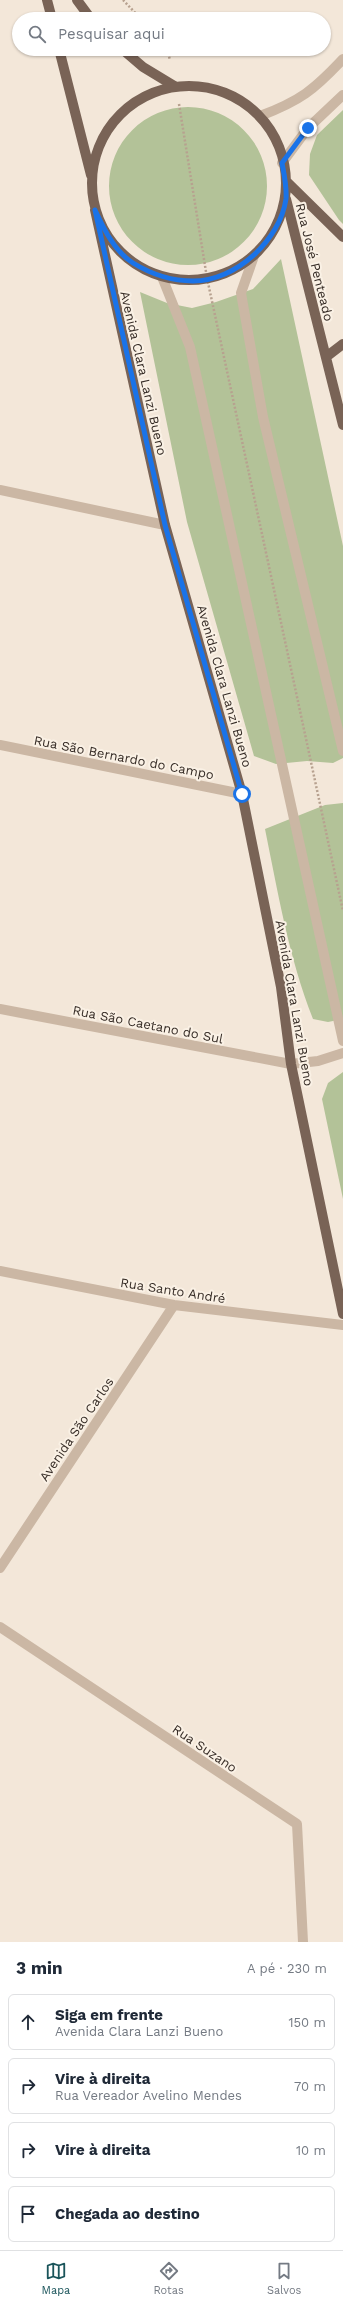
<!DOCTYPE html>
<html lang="pt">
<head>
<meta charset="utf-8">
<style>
	:root { --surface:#fff; --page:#f6f6f7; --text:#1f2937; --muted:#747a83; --line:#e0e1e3; --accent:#1a545a }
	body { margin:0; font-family:"Work Sans",sans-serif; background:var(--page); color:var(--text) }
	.stop { position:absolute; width:12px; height:12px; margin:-9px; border:3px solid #1a73e8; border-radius:50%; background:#fff }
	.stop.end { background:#1a73e8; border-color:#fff; box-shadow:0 1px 4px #0008 }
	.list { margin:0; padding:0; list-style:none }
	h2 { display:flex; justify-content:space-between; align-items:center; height:52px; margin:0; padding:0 16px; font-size:17px }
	h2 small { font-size:13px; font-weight:400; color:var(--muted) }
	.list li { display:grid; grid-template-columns:26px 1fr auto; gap:12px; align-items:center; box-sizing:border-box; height:56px; margin:0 8px 8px; padding:0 8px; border:1px solid var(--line); border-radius:6px }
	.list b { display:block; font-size:15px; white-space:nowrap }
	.list p { margin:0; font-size:13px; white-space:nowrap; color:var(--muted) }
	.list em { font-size:13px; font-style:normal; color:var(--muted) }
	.icon { flex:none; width:22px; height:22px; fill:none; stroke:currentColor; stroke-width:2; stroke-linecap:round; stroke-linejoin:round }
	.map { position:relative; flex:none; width:343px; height:1942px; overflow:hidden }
	.search { position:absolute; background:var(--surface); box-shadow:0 1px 3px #0004; left:12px; right:12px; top:12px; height:44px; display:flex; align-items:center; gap:10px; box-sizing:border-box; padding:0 14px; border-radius:22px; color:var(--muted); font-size:15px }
	.sheet { height:308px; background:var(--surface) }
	nav { display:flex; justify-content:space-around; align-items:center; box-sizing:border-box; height:56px; border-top:1px solid var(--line); background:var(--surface); font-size:11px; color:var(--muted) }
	nav a { display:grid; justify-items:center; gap:2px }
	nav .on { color:var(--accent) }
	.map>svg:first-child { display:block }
	.green { fill:#b3c298 }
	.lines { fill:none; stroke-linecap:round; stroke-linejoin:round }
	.path { stroke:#b7a18f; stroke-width:2.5; stroke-dasharray:2 2; stroke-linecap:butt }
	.minor { stroke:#cbb7a4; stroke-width:10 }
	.major { stroke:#796356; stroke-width:10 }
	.route { stroke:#1a73e8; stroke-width:5 }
	.labels { text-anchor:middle; stroke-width:4; stroke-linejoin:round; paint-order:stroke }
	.street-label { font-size:13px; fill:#362c26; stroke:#faf1e5 }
</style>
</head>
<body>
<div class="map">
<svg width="343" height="1942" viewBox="0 0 343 1942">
	<rect width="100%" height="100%" fill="#f3e7d9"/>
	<path class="green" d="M109 186a79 79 0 1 1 158 0a79 79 0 1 1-158 0Z
		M343 110V224L339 220 309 175 310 154 317 135Z
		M281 259 343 546V758L333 763 307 761 276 764 254 756 187 522 140 292 167 303 192 308 216 302 253 289Z
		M343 803V1019L328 1022 313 1019C289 958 278 893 265 829L325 805Z
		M343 1072V1199L322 1099 328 1083Z"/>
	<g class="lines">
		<path class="path" d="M123 0 141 19
			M167 49 170 60
			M179 104 207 278 343 911"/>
		<path class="minor" d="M260 116C300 101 314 90 343 59
			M282 163 308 128 343 95
			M254 256 241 293 263 417 343 751
			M162 277 190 347 343 1041
			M0 490 165 525
			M0 745 242 794
			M0 1009 291 1064 318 1061 343 1053
			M0 1271 174 1305 343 1325
			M0 1568 174 1305
			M0 1627 297 1824 303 1942"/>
		<path class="major" d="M47 0 52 19
			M77 0 91 19
			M59 49 91 175
			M122 49 143 67 176 87
			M92 183a97 97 0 1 1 194 0a97 97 0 1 1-194 0Z
			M286 181 343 237
			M286 199 343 425
			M95 210 165 525 242 794 281 987 291 1064 343 1314
			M326 357 343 344"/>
	</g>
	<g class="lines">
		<path class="route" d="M242 794 165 525 95 210C104 229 114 251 133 263 151 274 173 281 193 281 236 281 280 240 286 199 287 186 284 174 282 163L308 128"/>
	</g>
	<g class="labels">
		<g class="street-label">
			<text transform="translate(315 262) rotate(76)" y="5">Rua José Penteado</text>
			<text transform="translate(144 373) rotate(77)" y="5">Avenida Clara Lanzi Bueno</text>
			<text transform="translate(225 686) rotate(74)" y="5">Avenida Clara Lanzi Bueno</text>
			<text transform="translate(124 757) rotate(11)" y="5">Rua São Bernardo do Campo</text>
			<text transform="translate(295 1003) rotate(80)" y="5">Avenida Clara Lanzi Bueno</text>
			<text transform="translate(148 1024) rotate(11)" y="5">Rua São Caetano do Sul</text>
			<text transform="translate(173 1290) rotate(9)" y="5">Rua Santo André</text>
			<text transform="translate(76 1429) rotate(-56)" y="5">Avenida São Carlos</text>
			<text transform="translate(205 1748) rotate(34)" y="5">Rua Suzano</text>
		</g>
	</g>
</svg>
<div class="stop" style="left:242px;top:794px"></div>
<div class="stop end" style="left:308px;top:128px"></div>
<div class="search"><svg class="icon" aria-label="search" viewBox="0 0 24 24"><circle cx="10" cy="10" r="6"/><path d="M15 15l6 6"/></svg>Pesquisar aqui</div>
</div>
<section class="sheet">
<h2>3 min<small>A pé · 230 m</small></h2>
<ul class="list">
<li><svg class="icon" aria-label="ahead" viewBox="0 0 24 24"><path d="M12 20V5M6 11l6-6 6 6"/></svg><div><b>Siga em frente</b><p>Avenida Clara Lanzi Bueno</p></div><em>150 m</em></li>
<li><svg class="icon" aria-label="right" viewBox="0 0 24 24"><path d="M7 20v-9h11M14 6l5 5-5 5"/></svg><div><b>Vire à direita</b><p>Rua Vereador Avelino Mendes</p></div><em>70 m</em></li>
<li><svg class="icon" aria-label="right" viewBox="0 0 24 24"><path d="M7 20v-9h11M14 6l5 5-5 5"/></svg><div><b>Vire à direita</b></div><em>10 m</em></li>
<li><svg class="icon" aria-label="arrive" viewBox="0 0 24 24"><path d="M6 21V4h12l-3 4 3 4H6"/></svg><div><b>Chegada ao destino</b></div></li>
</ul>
</section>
<nav>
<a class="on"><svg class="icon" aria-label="map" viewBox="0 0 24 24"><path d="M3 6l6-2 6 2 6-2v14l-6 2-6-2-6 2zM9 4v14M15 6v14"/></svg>Mapa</a>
<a><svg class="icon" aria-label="directions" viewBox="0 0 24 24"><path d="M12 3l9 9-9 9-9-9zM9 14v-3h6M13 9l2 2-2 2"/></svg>Rotas</a>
<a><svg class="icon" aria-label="saved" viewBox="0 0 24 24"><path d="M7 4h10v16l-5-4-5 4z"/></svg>Salvos</a>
</nav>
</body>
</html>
